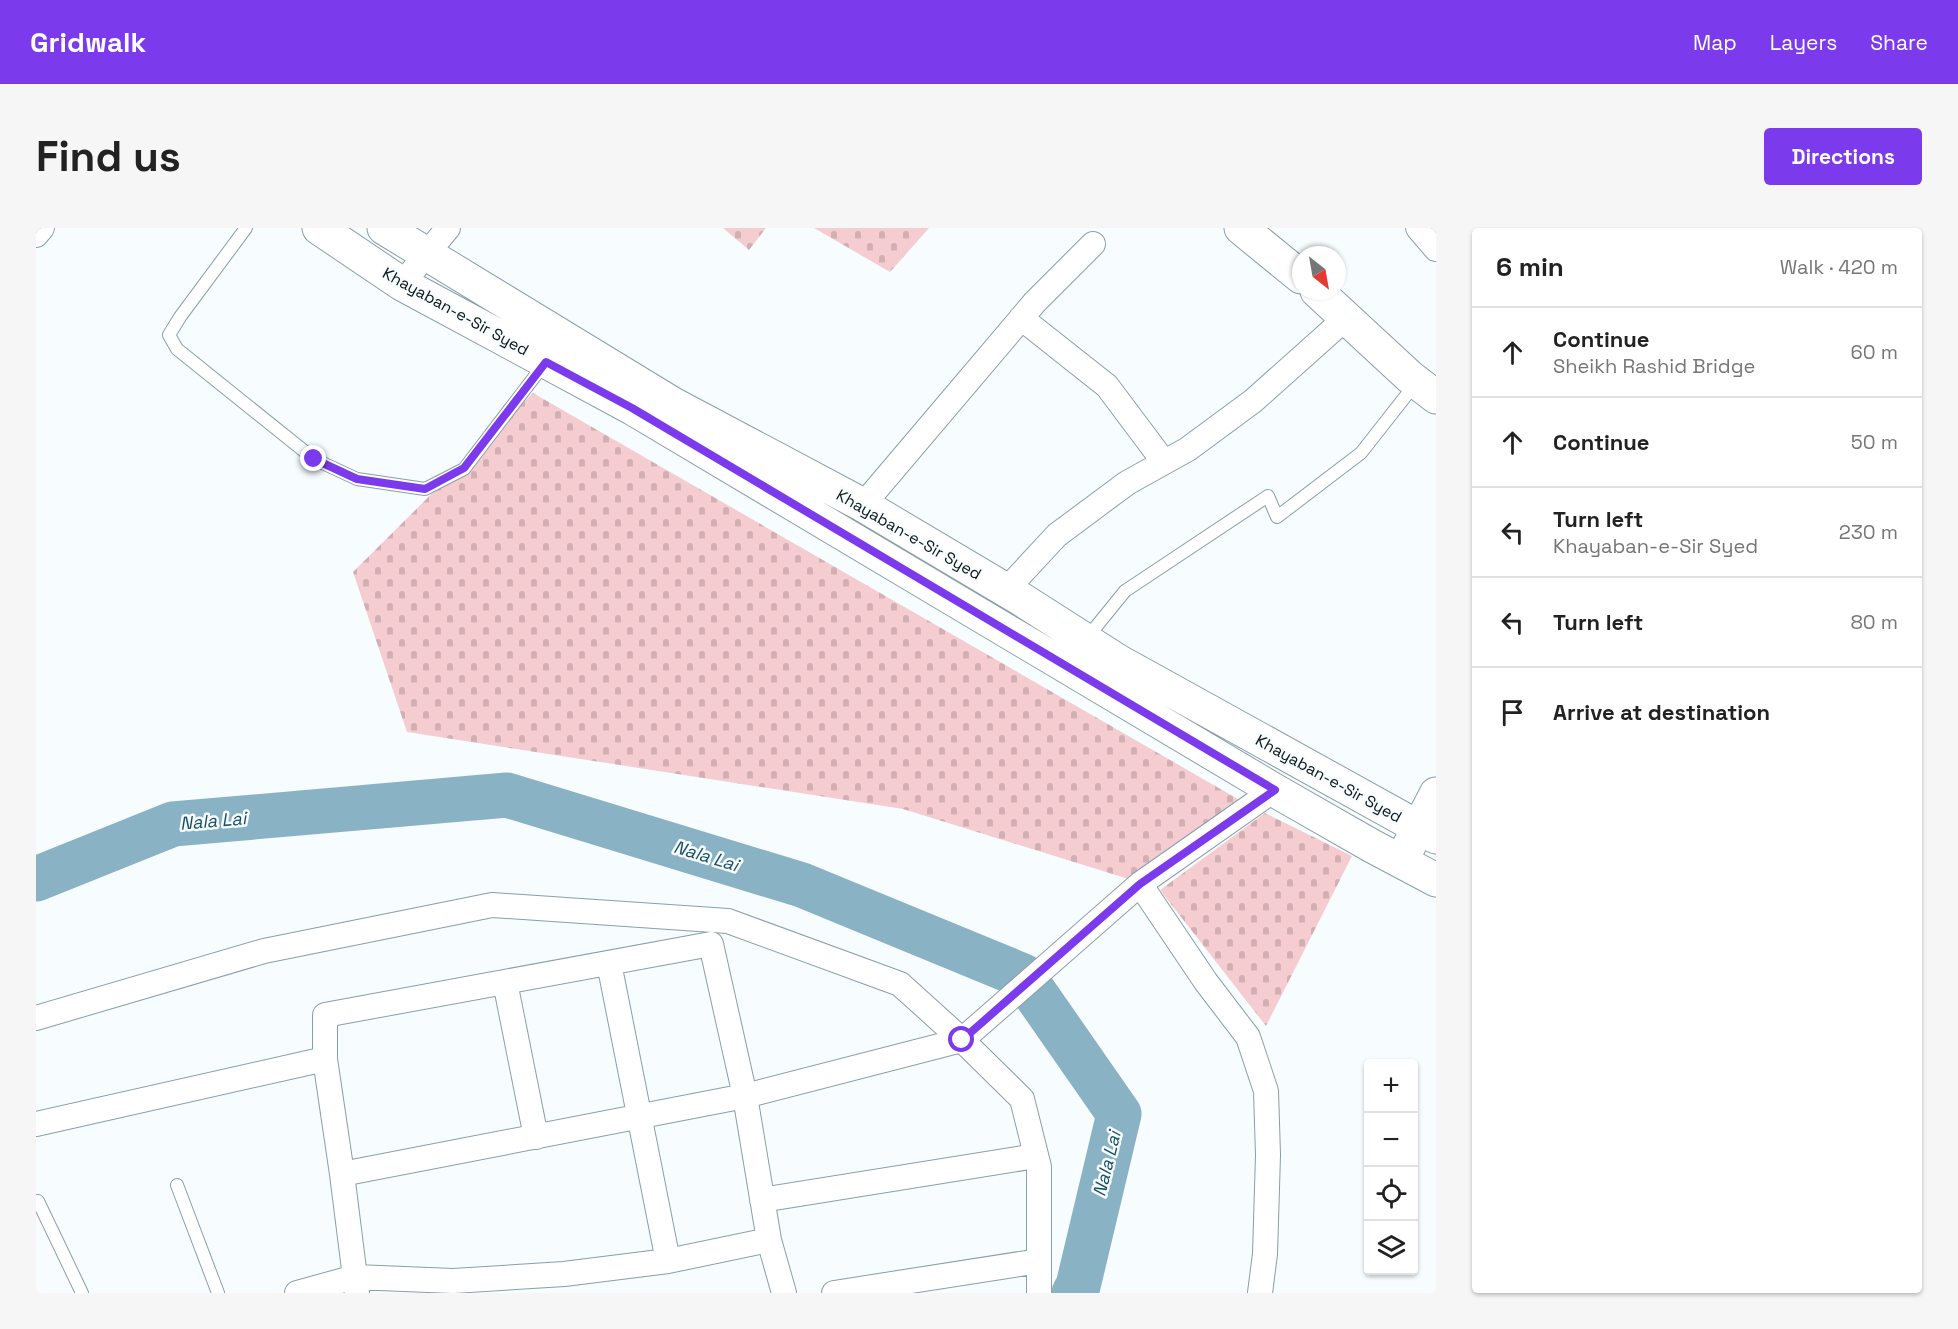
<!DOCTYPE html>
<html lang="en">
<head>
<meta charset="utf-8">
<style>
	:root { --surface:#fff; --page:#f6f6f6; --text:#222; --muted:#767676; --line:#e0e0e0; --accent:#7c3aed }
	body { margin:0; font-family:"Space Grotesk",sans-serif; background:var(--page); color:var(--text) }
	.controls { position:absolute; right:18px; bottom:18px; display:grid; overflow:hidden; border-radius:6px; box-shadow:0 2px 4px #0004 }
	.controls button { width:54px; height:54px; display:grid; place-items:center; padding:0; border:0; border-bottom:2px solid var(--line); background:var(--surface); color:var(--text); font:30px sans-serif }
	.compass { position:absolute; left:1256px; top:18px; width:54px; height:54px; border-radius:50%; background:var(--surface); box-shadow:0 2px 4px #0004; rotate:149deg }
	.stop { position:absolute; width:18px; height:18px; margin:-14px; border:4px solid #7c3aed; border-radius:50%; background:#fff }
	.stop.end { background:#7c3aed; border-color:#fff; box-shadow:0 2px 6px #0008 }
	.list { margin:0; padding:0; list-style:none }
	h2 { display:flex; justify-content:space-between; align-items:center; height:78px; margin:0; padding:0 24px; font-size:26px }
	h2 small { font-size:20px; font-weight:400; color:var(--muted) }
	.list li { display:grid; grid-template-columns:39px 1fr auto; gap:18px; align-items:center; box-sizing:border-box; height:90px; padding:0 24px; border-top:2px solid var(--line) }
	.list b { display:block; font-size:22px; white-space:nowrap }
	.list p { margin:0; font-size:20px; white-space:nowrap; color:var(--muted) }
	.list em { font-size:20px; font-style:normal; color:var(--muted) }
	.icon { flex:none; width:33px; height:33px; fill:none; stroke:currentColor; stroke-width:2; stroke-linecap:round; stroke-linejoin:round }
	.map { position:relative; flex:none; width:1400px; height:1065px; overflow:hidden; border-radius:6px }
	header { display:flex; align-items:center; gap:36px; box-sizing:border-box; height:84px; padding:0 30px; background:var(--accent); color:#fff }
	header strong { font-size:28px }
	nav { display:flex; gap:33px; margin-inline-start:auto; font-size:21px }
	.intro { display:flex; align-items:center; justify-content:space-between; box-sizing:border-box; height:144px; padding:0 36px }
	h1 { margin:0; font-size:42px }
	.button { padding:15px 27px; border-radius:6px; background:var(--accent); color:#fff; font-size:21px; font-weight:700 }
	main { display:flex; gap:36px; padding:0 36px }
	aside { flex:1; background:var(--surface); border-radius:6px; box-shadow:0 2px 4px #0004 }
	.map>svg:first-child { display:block }
	.cemetery { fill:url(#cemetery-stones) }
	.lines { fill:none; stroke-linecap:round; stroke-linejoin:round }
	.river { stroke:#89b2c4; stroke-width:45 }
	.lane-casing { stroke:#899faa; stroke-width:14 }
	.street-casing { stroke:#899faa; stroke-width:26 }
	.secondary-casing { stroke:#899faa; stroke-width:35 }
	.lane { stroke:#fff; stroke-width:12 }
	.street { stroke:#fff; stroke-width:24 }
	.secondary { stroke:#fff; stroke-width:33 }
	.route { stroke:#7c3aed; stroke-width:8 }
	.labels { text-anchor:middle; stroke-width:5; stroke-linejoin:round; paint-order:stroke }
	.street-label { font-size:16px; fill:#0b1417; stroke:#f7fcfe }
	.water-label { font-size:18px; font-style:italic; fill:#184e62; stroke:#f7fcfe }
</style>
</head>
<body>
<header>
<strong>Gridwalk</strong>
<nav><a>Map</a><a>Layers</a><a>Share</a></nav>
</header>
<div class="intro"><h1>Find us</h1><a class="button">Directions</a></div>
<main>
<div class="map">
<svg width="1400" height="1065" viewBox="0 0 1400 1065">
	<defs>
		<pattern id="cemetery-stones" width="16" height="16" patternUnits="userSpaceOnUse" patternTransform="scale(1.5)"><rect width="16" height="16" fill="#f5cdd1"/><path d="M2 7V4a2 2 0 0 1 4 0v3zM10 15v-3a2 2 0 0 1 4 0v3z" fill="#d1afb3"/></pattern>
	</defs>
	<rect width="100%" height="100%" fill="#f7fcfe"/>
	<path class="cemetery" d="M687 0H730L713 22Z
		M778 0H893L854 44Z
		M497 165 1214 578 1099 653 867 581 371 504 317 344Z
		M1229 585 1316 628 1230 798 1124 662Z"/>
	<g class="lines">
		<path class="river" d="M0 651 137 596 471 567 766 657 987 748 1083 886 1042 1058 1038 1065"/>
		<defs>
			<path id="lane" d="M210 0 144 89 133 107 141 121 278 231 321 251 389 261 428 241 509 135
				M1050 411 1089 363 1232 268 1241 289 1325 225 1380 155
				M141 957 182 1065
				M2 973 46 1065"/>
			<path id="street" d="M1382 0 1400 21
				M0 7 6 0
				M366 56 412 0
				M985 90 1071 158 1128 234
				M827 277 999 74 1057 16
				M970 362 1021 307 1091 255 1152 221 1217 173 1310 90
				M1104 656 1170 754 1212 809 1230 863 1232 927 1229 1026 1224 1065
				M573 735 632 1033
				M469 754 500 909
				M0 790 228 723 456 677 692 693 864 756 926 812 986 871 1003 939V1065
				M0 896 289 831
				M306 946 709 868 926 812 1104 656 1238 562
				M726 972 1000 928
				M261 1065 319 1049 417 1053 528 1046 632 1033 733 1012
				M321 1065 306 946 289 831V787L675 716 709 868 733 1012 748 1065
				M798 1065 1003 1033"/>
			<path id="secondary" d="M283 0 366 56 596 180 1238 562 1336 618 1400 652
				M348 0 637 176 827 277 985 371 1082 433 1400 609
				M1205 0 1265 49
				M1281 63 1374 149 1400 169
				M1373 618 1400 566"/>
		</defs>
		<use href="#lane" class="lane-casing"/>
		<use href="#street" class="street-casing"/>
		<use href="#secondary" class="secondary-casing"/>
		<use href="#lane" class="lane"/>
		<use href="#street" class="street"/>
		<use href="#secondary" class="secondary"/>
	</g>
	<g class="lines">
		<path class="route" d="M278 231 321 251 389 261 428 240 510 134 596 180 1239 562 1104 656 926 812"/>
	</g>
	<g class="labels">
		<g class="street-label">
			<text transform="translate(420 83) rotate(29)" y="6">Khayaban-e-Sir Syed</text>
			<text transform="translate(873 306) rotate(30)" y="6">Khayaban-e-Sir Syed</text>
			<text transform="translate(1293 550) rotate(29)" y="6">Khayaban-e-Sir Syed</text>
		</g>
		<g class="water-label">
			<text transform="translate(177 593) rotate(-5)" y="6">Nala Lai</text>
			<text transform="translate(670 628) rotate(17)" y="6">Nala Lai</text>
			<text transform="translate(1071 936) rotate(-76)" y="6">Nala Lai</text>
		</g>
	</g>
</svg>
<div class="controls">
<button>+</button>
<button>−</button>
<button><svg class="icon" aria-label="locate" viewBox="0 0 24 24"><circle cx="12" cy="12" r="6"/><path d="M12 2v4M12 18v4M2 12h4M18 12h4"/></svg></button>
<button><svg class="icon" aria-label="layers" viewBox="0 0 24 24"><path d="M12 4l9 5-9 5-9-5zM3 14l9 5 9-5"/></svg></button>
</div>
<svg class="compass" viewBox="-18 -18 36 36"><path d="M0-13l5 13h-10z" fill="#e53935"/><path d="M0 13l5-13h-10z" fill="#767676"/></svg>
<div class="stop" style="left:926px;top:812px"></div>
<div class="stop end" style="left:278px;top:231px"></div>
</div>
<aside>
<h2>6 min<small>Walk · 420 m</small></h2>
<ul class="list">
<li><svg class="icon" aria-label="ahead" viewBox="0 0 24 24"><path d="M12 20V5M6 11l6-6 6 6"/></svg><div><b>Continue</b><p>Sheikh Rashid Bridge</p></div><em>60 m</em></li>
<li><svg class="icon" aria-label="ahead" viewBox="0 0 24 24"><path d="M12 20V5M6 11l6-6 6 6"/></svg><div><b>Continue</b></div><em>50 m</em></li>
<li><svg class="icon" aria-label="left" viewBox="0 0 24 24"><path d="M17 20v-9H6M10 6l-5 5 5 5"/></svg><div><b>Turn left</b><p>Khayaban-e-Sir Syed</p></div><em>230 m</em></li>
<li><svg class="icon" aria-label="left" viewBox="0 0 24 24"><path d="M17 20v-9H6M10 6l-5 5 5 5"/></svg><div><b>Turn left</b></div><em>80 m</em></li>
<li><svg class="icon" aria-label="arrive" viewBox="0 0 24 24"><path d="M6 21V4h12l-3 4 3 4H6"/></svg><div><b>Arrive at destination</b></div></li>
</ul>
</aside>
</main>
</body>
</html>
